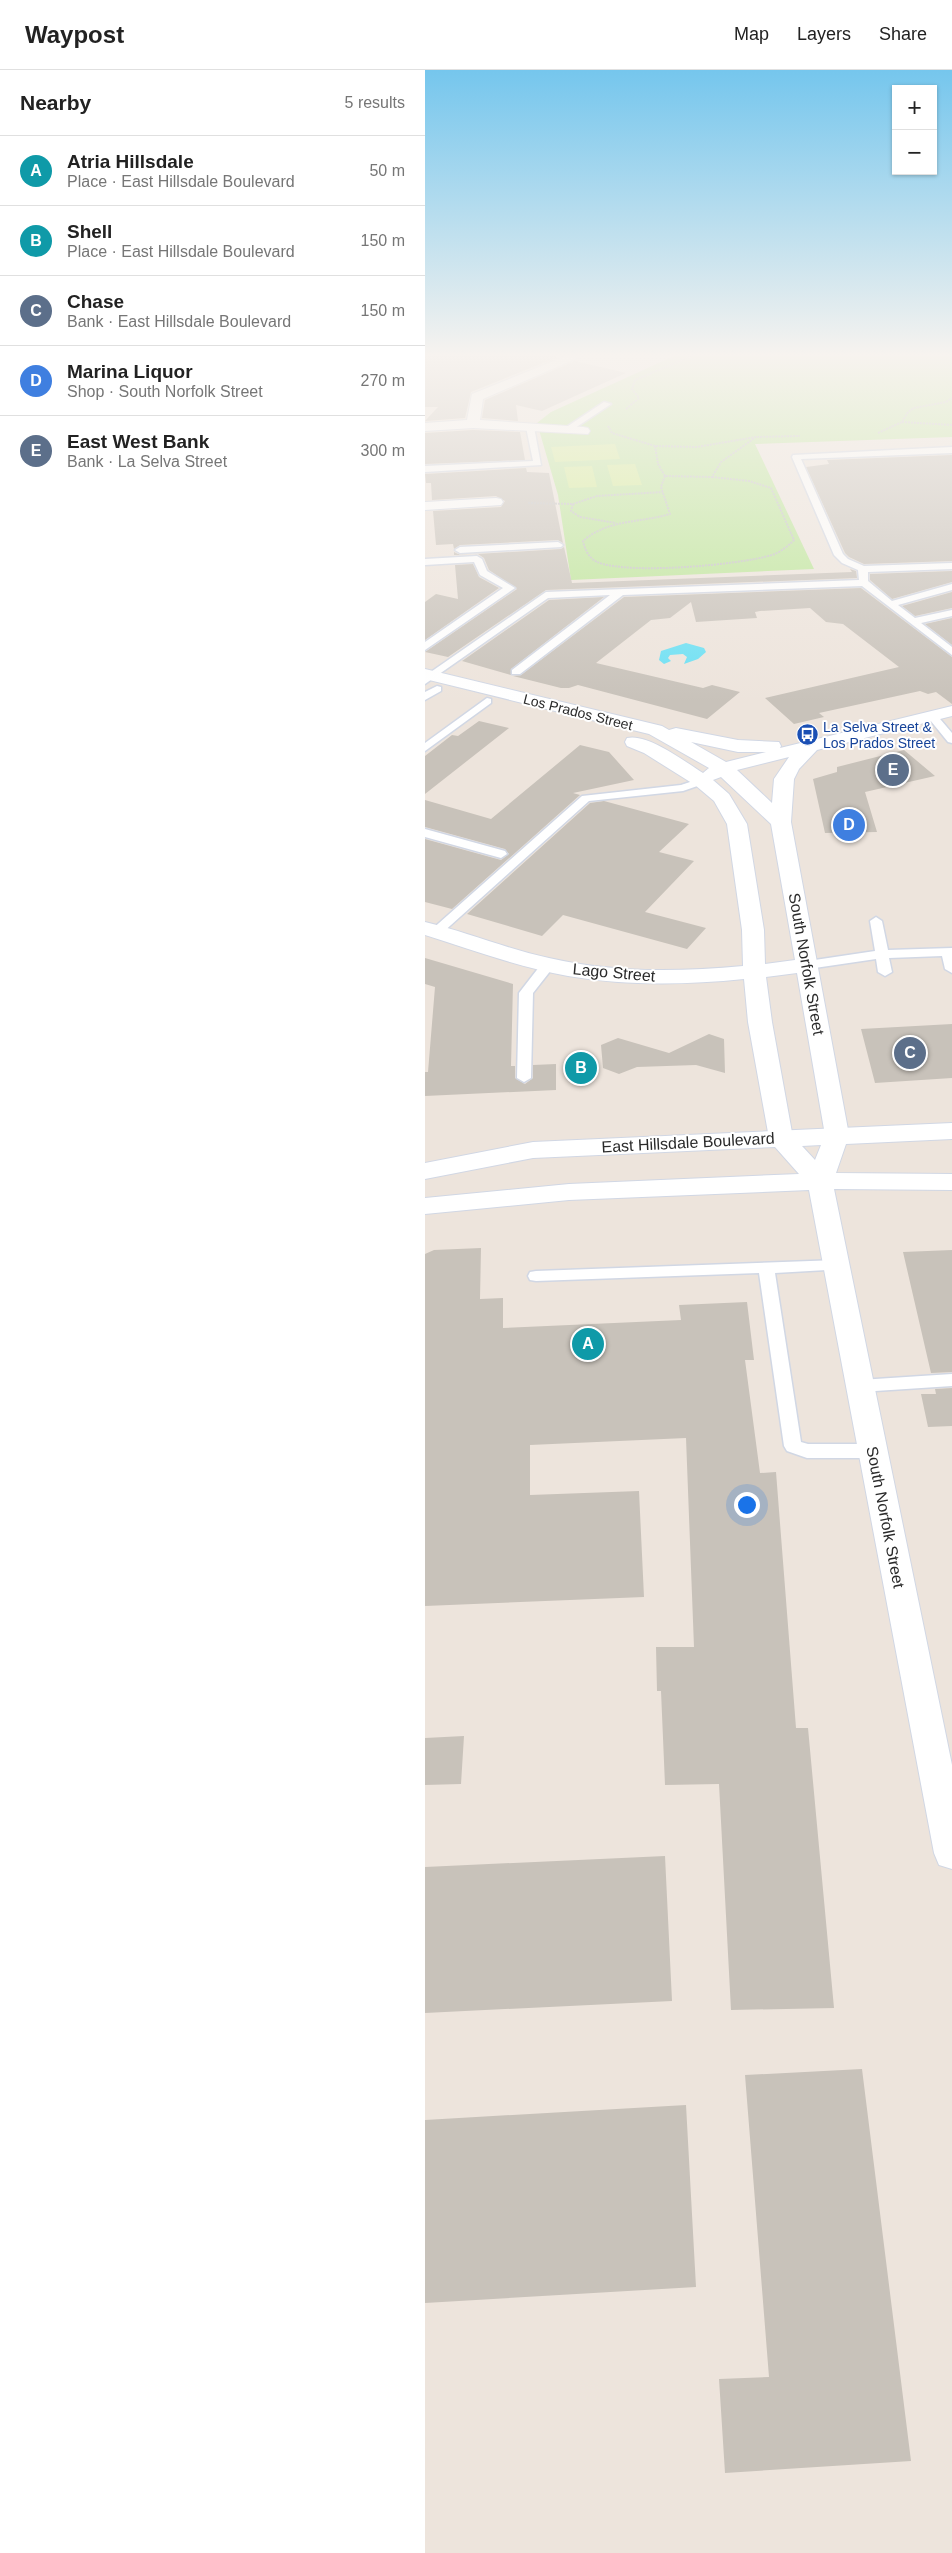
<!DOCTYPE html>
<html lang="en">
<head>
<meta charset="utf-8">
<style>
	:root { --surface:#fff; --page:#f6f6f6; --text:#222; --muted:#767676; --line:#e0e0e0; --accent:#3774ff }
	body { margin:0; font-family:Helvetica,sans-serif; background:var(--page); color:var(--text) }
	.controls { position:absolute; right:15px; top:15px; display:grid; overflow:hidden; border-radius:0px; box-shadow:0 1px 4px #0004 }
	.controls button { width:45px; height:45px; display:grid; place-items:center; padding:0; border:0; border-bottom:1px solid var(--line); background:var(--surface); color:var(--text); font:25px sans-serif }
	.you { position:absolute; left:321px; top:1434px; width:18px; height:18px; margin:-12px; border:4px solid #fff; border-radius:50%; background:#1a73e8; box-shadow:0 0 0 8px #1a73e833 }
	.badge { display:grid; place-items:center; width:32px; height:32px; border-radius:50%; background:var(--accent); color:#fff; font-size:16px; font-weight:700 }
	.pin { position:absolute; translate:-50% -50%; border:2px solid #fff; box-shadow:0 1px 5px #0006 }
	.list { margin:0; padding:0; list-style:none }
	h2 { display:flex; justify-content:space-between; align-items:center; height:65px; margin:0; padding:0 20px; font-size:21px }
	h2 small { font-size:16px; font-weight:400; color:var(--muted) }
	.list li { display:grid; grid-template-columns:32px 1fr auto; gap:15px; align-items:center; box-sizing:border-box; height:70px; padding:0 20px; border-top:1px solid var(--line) }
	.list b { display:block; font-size:19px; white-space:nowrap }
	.list p { margin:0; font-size:16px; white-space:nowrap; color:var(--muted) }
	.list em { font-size:16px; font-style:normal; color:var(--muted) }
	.map { position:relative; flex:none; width:527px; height:2483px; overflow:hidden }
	header { display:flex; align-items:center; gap:30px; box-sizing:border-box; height:70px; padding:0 25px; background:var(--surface); border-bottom:1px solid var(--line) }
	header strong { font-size:24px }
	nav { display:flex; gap:28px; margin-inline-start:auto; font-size:18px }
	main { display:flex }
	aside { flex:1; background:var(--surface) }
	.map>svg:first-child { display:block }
	.green { fill:#bbe696 }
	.pitch { fill:#d2ee91 }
	.water { fill:#6ae0f4 }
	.building { fill:#c8c2ba }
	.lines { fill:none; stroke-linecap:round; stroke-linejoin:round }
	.lane-casing { stroke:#d1d7e4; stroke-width:3 }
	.street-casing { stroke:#d1d7e4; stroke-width:2 }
	.secondary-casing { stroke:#d1d7e4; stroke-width:2 }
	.path { stroke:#c3c3c3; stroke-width:2; stroke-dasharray:2 1; stroke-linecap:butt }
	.lane { fill:#fff; fill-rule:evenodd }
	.street { fill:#fff; fill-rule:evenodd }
	.secondary { fill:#fff; fill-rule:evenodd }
	.labels { text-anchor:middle; stroke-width:4; stroke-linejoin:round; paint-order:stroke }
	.far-street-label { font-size:14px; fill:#2a2a2a; stroke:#fff }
	.far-transit-label { font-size:14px; fill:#164399; stroke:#fff; text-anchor:start }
	.street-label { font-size:16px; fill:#2a2a2a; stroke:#fff }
</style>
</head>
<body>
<header>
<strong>Waypost</strong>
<nav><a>Map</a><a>Layers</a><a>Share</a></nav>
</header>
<main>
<aside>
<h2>Nearby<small>5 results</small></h2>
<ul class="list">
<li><span class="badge" style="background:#0f9aa8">A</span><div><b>Atria Hillsdale</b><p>Place · East Hillsdale Boulevard</p></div><em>50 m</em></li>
<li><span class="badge" style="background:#0f9aa8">B</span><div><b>Shell</b><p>Place · East Hillsdale Boulevard</p></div><em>150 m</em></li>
<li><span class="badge" style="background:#5c6f8a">C</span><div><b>Chase</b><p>Bank · East Hillsdale Boulevard</p></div><em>150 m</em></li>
<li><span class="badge" style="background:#3f7fe0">D</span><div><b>Marina Liquor</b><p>Shop · South Norfolk Street</p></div><em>270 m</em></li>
<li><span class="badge" style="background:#5c6f8a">E</span><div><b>East West Bank</b><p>Bank · La Selva Street</p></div><em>300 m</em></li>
</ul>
</aside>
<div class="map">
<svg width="527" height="2483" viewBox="0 0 527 2483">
	<rect width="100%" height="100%" fill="#ede4dc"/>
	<path class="green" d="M249 286H527V367L330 374 389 499 146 510 133 425 112 353 126 342Z"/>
	<path class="pitch" d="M190 374 195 389 130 392 126 377Z
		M210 394 217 415 188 416 182 395Z
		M167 396 172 417 144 418 139 397Z"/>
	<path class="water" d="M261 573 279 578 281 582 273 589 259 594 262 587 258 584 245 585 243 588 246 591 239 594 234 590 236 581Z"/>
	<path class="building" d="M0 286H125L133 287 46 322 40 348 0 351 13 337H0Z
		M150 291 201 303 117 341 91 335 93 351 57 348 60 330Z
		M48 360 95 362 100 390 0 394V363Z
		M527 385V491L439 494 424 487 420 483 381 397 404 394 402 390Z
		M101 398 102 402 124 403 138 473 133 470 35 475 29 479 28 474 11 475 8 441 76 437 80 431 71 426 7 430 6 413H1L0 404Z
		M139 477 147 513 427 502 425 499 431 501 432 508 121 520 23 587 0 582 92 519 64 500 59 488 53 484 29 485V482L35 485 136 479Z
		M48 494 54 507 74 518 0 570V532L11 524 33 529 30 495Z
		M527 501V512L467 529 445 510V504Z
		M436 518 527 587V634L511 622 503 624 495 621 394 643 399 647 369 654 340 628 474 597 418 554 401 552 385 538 335 541 330 542 332 548 271 552 266 532 245 548 226 550 171 593 278 618 287 615 315 622 282 649 153 615 144 618H136L88 606 96 605 199 527Z
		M527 522V538L490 546 477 536Z
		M179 527 86 599V605L37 591 124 530Z
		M527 548V575L500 554Z
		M54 651 84 658 0 724V686L27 665 33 666Z
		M155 675 184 682 209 710 148 723 155 725 27 839 0 832V769L76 790 84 784 80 779 0 757V730L66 749Z
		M479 680 510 706 440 722 452 762 400 763 388 709 412 702V697Z
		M179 731 264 754 234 782 269 791 220 842 281 858 262 879 138 845 117 866 42 844 165 733Z
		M0 888 88 914 86 996H90V1008L100 1014 108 1008V995L131 994V1020L0 1026V1002H3L10 917 0 914Z
		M527 954V1008L450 1013 436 959Z
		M284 964 299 969 300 1003 271 995 212 997 194 1004 178 998 176 975 193 968 244 983Z
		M56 1178 55 1229 78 1228V1258L256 1250 254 1235 322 1232 329 1290H320L335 1403 351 1402 371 1658H383L409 1938 306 1940 294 1714 240 1715 236 1621H232L231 1577H269L261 1368 105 1375V1425L214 1421 219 1527 0 1536V1184L9 1180Z
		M527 1180V1302L506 1303 478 1182Z
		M527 1318V1356L503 1357 496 1324H511L510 1319Z
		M39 1666 36 1714 0 1715V1668Z
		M240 1786 247 1931 0 1943V1797Z
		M437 1999 486 2391 300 2403 294 2309 344 2307 320 2005Z
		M261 2035 271 2217 0 2233V2050Z"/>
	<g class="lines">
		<defs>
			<path id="lane" d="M179 332 186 334 144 362 137 360Z
				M105 355 109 357 116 395 0 402V396L108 391 101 357Z
				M527 377V383L376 389 418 484 423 489 439 496 527 493V499L443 502V511L467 531 527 514V520L473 535 490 548 527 540V546L496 553 527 577V585L437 516 198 525 95 604H87V600L185 525 123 528 0 614V606L121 522 434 510 433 500 417 493 409 485 367 387 368 385Z
				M133 472 138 475 136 477 35 483 30 480 35 477Z
				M52 486 57 489 62 501 90 518 0 580V572L78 518 55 505 49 492 0 495V489Z
				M12 616 16 617V621L0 630V622Z
				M62 628 66 629V633L0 681V673Z
				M506 642 510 643 527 663V673L523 672 501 645Z
				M277 708 281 709V713L258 721 164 731 16 864 11 865 5 861 157 726 256 715Z
				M0 759 80 781 82 784 76 788 0 767Z
				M451 847 457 851 463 880 527 878V903L520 899 517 886 464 888 467 902 460 906 453 902 451 889 383 899 376 895 383 891 450 881 445 851Z
				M123 891 130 895 108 923 106 1008 99 1012 92 1008 94 923 118 892Z
				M413 1190 419 1191 421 1195 419 1199 350 1203 376 1372 383 1374H448L454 1376 457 1381 454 1386 448 1388H382L362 1381 359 1376 334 1203 111 1211 105 1210 103 1206 105 1202 111 1201Z
				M527 1304V1316L435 1322 429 1320 427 1316 429 1312 435 1310Z"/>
			<path id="street" d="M141 286H157L58 329 55 350 158 357 163 358 165 361 163 364 48 358 0 361V353L42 350 47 324Z
				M71 428 76 429 78 432 76 435 0 440V432Z
				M0 599 237 656 244 660 251 658 313 670 354 672 356 676 355 678 527 636V646L392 680 374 699 369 709 366 752 424 1065 421 1070 412 1073 403 1070 400 1065 372 903 341 907 347 952 368 1068 365 1073 356 1076 347 1073 344 1068 323 952 319 909C260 915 202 916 143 906 94 897 47 880 0 865V852C42 862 82 879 124 888 188 903 253 902 318 896L317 860 302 754 289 731 270 715 219 683 202 676 200 672 202 668C223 663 260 692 278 703L284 698 224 664 0 609ZM266 672 313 682H341L301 692ZM364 687 349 709 347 733 312 700ZM296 707 346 754 370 890 340 894 339 860 322 754 304 724 288 710Z"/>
			<path id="secondary" d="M527 1053V1069L421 1074 411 1103 527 1104V1120L409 1119 527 1695V1799L514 1795 509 1783 384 1120 144 1130 0 1144V1128L144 1114 374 1104 350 1077 108 1088 0 1109V1093L108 1072ZM396 1075 390 1090 377 1076Z"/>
		</defs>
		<use href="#lane" class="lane-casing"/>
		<use href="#street" class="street-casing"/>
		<use href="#secondary" class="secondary-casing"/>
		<path class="path" d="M201 339 214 328 207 319 210 310 267 286
			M477 352 527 355
			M183 356 187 363 230 376 272 377 331 367 375 366
			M453 363 477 352 483 342 489 338 521 332 527 328
			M230 376 233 394 240 406 287 407 296 392 331 367
			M240 406 236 417 245 444C215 453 183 449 158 471 160 480 164 488 172 492 203 505 314 495 347 485 356 482 363 476 369 470L346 418 324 411 287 407
			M103 433 148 434 146 441 155 447 191 453
			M148 434 172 426 238 422"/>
		<use href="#lane" class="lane"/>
		<use href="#street" class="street"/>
		<use href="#secondary" class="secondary"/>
	</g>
	<linearGradient id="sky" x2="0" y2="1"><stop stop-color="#75c6ed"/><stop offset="0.45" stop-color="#f7f3ef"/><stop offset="1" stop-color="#f7f3ef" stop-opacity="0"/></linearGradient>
	<rect width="527" height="633" fill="url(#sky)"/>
	<defs>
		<symbol id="bus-disc" viewBox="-11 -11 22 22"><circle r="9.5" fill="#1a4fb4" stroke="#fff"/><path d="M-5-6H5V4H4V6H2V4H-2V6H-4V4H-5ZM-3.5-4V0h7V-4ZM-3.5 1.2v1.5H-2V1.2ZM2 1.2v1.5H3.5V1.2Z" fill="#fff"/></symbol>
	</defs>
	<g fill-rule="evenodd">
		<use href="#bus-disc" x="370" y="652" width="25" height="25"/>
	</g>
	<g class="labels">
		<g class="far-street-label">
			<text transform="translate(153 642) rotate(14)" y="5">Los Prados Street</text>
		</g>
		<g class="far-transit-label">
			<text x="398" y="662">La Selva Street &amp;<tspan x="398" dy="16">Los Prados Street</tspan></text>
		</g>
		<g class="street-label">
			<text transform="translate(382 894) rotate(80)" y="6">South Norfolk Street</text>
			<text transform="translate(189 902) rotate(5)" y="6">Lago Street</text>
			<text transform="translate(263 1072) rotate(-3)" y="6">East Hillsdale Boulevard</text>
			<text transform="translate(461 1447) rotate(79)" y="6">South Norfolk Street</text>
		</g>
	</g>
</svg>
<div class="controls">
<button>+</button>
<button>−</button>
</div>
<div class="you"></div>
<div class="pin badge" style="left:163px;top:1274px;background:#0f9aa8">A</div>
<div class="pin badge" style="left:156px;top:998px;background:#0f9aa8">B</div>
<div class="pin badge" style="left:485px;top:983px;background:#5c6f8a">C</div>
<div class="pin badge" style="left:424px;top:755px;background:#3f7fe0">D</div>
<div class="pin badge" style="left:468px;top:700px;background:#5c6f8a">E</div>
</div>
</main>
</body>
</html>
